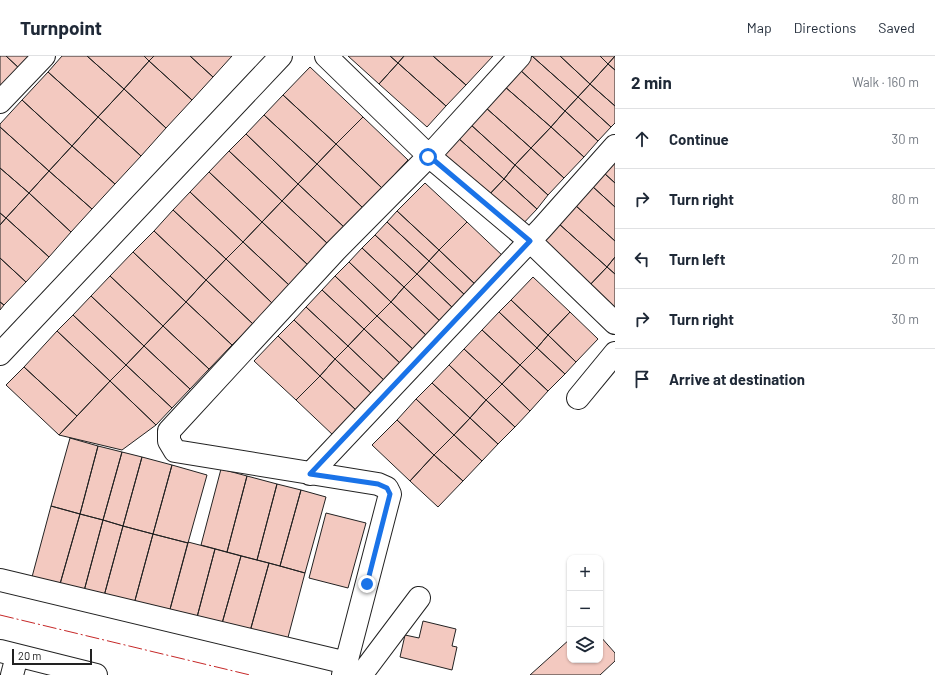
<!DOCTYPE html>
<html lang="en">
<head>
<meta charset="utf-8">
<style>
	:root { --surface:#fff; --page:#f2f2f3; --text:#1f2937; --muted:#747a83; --line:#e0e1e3 }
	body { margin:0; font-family:Barlow,sans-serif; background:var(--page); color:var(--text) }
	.controls { position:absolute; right:12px; bottom:12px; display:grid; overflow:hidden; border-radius:8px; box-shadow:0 1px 3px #0004 }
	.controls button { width:36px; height:36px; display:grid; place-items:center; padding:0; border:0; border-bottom:1px solid var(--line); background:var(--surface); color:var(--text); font:20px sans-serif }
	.scale { position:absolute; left:12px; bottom:10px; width:80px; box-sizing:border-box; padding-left:4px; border:2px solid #222; border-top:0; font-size:11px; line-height:14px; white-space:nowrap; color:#222; -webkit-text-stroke:3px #fff; paint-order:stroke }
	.stop { position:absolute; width:12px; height:12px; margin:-9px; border:3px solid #1a73e8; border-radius:50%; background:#fff }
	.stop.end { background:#1a73e8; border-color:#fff; box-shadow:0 1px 4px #0008 }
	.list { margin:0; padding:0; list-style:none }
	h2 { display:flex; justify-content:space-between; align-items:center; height:52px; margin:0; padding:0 16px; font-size:17px }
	h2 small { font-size:13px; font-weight:400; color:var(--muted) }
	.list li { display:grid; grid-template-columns:26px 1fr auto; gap:12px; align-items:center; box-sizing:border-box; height:60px; padding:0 16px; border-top:1px solid var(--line) }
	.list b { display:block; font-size:15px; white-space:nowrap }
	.list em { font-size:13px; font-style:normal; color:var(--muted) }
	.icon { flex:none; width:22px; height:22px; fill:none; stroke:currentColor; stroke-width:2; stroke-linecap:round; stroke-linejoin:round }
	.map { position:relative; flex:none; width:615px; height:619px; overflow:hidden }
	header { display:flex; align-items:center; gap:24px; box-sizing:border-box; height:56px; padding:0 20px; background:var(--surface); border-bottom:1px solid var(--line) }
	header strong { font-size:19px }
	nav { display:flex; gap:22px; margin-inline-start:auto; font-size:14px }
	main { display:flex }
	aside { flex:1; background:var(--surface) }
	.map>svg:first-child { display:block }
	.building { fill:#f3c9c0; stroke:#222 }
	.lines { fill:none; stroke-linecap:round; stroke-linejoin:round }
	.minor-casing { stroke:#222; stroke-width:24 }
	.minor { stroke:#fff; stroke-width:22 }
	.power { stroke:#c62828; stroke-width:1; stroke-dasharray:14 3 2 3; stroke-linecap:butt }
	.route { stroke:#1a73e8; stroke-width:5 }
</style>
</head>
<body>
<header>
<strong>Turnpoint</strong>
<nav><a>Map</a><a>Directions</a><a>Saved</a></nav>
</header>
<main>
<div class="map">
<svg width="615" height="619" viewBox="0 0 615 619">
	<rect width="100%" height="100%" fill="#fff"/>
	<path class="building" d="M0 0H6L20 13 0 35Z
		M6 0H32L20 13Z
		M62 0H87L124 33 98 61 48 16Z
		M87 0H144L149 5 124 33Z
		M144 0H154L149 5Z
		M154 0H190L213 21 192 44 149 5Z
		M190 0H232L213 21Z
		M348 0H390L398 7 379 28Z
		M390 0H404L398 7Z
		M404 0H433L466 29 446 50 398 7Z
		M433 0H493L466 29Z
		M532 0H560L590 28 578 41Z
		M532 0 578 41 565 55 519 13Z
		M560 0H600L608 8 590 28Z
		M600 0H615L608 8Z
		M615 0V14L608 8Z
		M149 5 192 44 166 72 124 33Z
		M398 7 446 50 427 71 379 28Z
		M608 8 615 14V50L590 28Z
		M310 11 363 61 336 88 283 39Z
		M519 13 565 55 551 71 504 30Z
		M48 16 98 61 72 90 22 44Z
		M590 28 615 50V67L611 71 578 41Z
		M504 30 551 71 531 92 485 51Z
		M124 33 166 72 141 100 98 61Z
		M283 39 336 88 317 108 264 59Z
		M578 41 611 71 598 85 565 55Z
		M22 44 72 90 49 115 0 71V68Z
		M485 51 531 92 515 109 470 68Z
		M565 55 598 85 584 101 551 71Z
		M264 59 317 108 298 128 246 78Z
		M98 61 141 100 115 128 72 90Z
		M363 61 408 104 382 132 336 88Z
		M470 68 515 109 504 123 457 81Z
		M0 71 49 115 29 137 0 112Z
		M551 71 584 101 564 122 531 92Z
		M246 78 298 128 282 145 229 95Z
		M457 81 504 123 486 142 439 101Z
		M336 88 382 132 363 152 317 108Z
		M72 90 115 128 92 153 49 115Z
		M531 92 564 122 548 139 515 109Z
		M229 95 282 145 262 166 209 116Z
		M615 105V127L604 117Z
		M317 108 363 152 344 171 298 128Z
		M515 109 548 139 537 153 504 123Z
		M0 112 29 137 6 162 0 157Z
		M49 115 92 153 71 176 29 137Z
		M209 116 262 166 243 186 190 136Z
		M604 117 615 127V151L592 130Z
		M504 123 537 153 519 172 486 142Z
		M425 127 467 166 439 194 397 155Z
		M298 128 344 171 328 188 282 145Z
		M592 130 615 151V185L575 149Z
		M190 136 243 186 226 203 173 154Z
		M29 137 71 176 49 201 6 162Z
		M282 145 328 188 308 209 262 166Z
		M575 149 615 185V201L607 211 558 167Z
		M173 154 226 203 206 224 154 175Z
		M397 155 439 194 429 205 387 166Z
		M0 157 6 162 0 169Z
		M6 162 49 201 26 226 0 202V169Z
		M262 166 308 209 289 229 243 186Z
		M387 166 429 205 417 218 375 179Z
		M467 166 504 201 477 230 439 194Z
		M558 167 607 211 587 232 539 188Z
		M154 175 206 224 186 246 133 196Z
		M375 179 417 218 404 231 362 192Z
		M243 186 289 229 272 247 226 203Z
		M362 192 404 231 391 246 349 206Z
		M439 194 477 230 467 241 429 205Z
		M133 196 186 246 163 270 110 220Z
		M615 201V218L607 211Z
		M0 202 26 226 4 249 0 246Z
		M226 203 272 247 253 268 206 224Z
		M429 205 467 241 454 253 417 218Z
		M349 206 391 246 377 260 335 220Z
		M607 211 615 218V257L587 232Z
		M417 218 454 253 442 267 404 231Z
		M110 220 163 270 144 290 91 240Z
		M335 220 377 260 364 273 322 234Z
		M533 221 570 256 548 279 511 244Z
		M206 224 253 268 232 289 186 246Z
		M404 231 442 267 428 281 391 246Z
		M322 234 364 273 348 290 306 251Z
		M91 240 144 290 126 309 73 259Z
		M511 244 548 279 537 292 499 256Z
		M0 246 4 249 0 254Z
		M186 246 232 289 209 313 163 270Z
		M391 246 428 281 415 295 377 260Z
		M306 251 348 290 335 303 294 264Z
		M499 256 537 292 520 309 482 274Z
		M570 256 598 283 576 306 548 279Z
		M73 259 126 309 110 325 57 275Z
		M377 260 415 295 402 309 364 273Z
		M294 264 335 303 320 320 278 280Z
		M163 270 209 313 190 333 144 290Z
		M364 273 402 309 386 326 348 290Z
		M482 274 520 309 502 328 464 293Z
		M57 275 110 325 77 360 24 311Z
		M548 279 576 306 565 318 537 292Z
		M278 280 320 320 296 344 254 305Z
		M144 290 190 333 172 352 126 309Z
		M348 290 386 326 373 339 335 303Z
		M537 292 565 318 548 335 520 309Z
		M464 293 502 328 486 344 449 309Z
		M335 303 373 339 357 355 320 320Z
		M126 309 172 352 156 369 110 325Z
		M449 309 486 344 470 362 432 327Z
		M520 309 548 335 530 355 502 328Z
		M24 311 77 360 59 379 6 329Z
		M320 320 357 355 334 380 296 344Z
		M110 325 156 369 122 394 59 379Z
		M432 327 470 362 454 379 416 343Z
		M502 328 530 355 515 371 486 344Z
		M416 343 454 379 434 399 397 364Z
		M486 344 515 371 498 388 470 362Z
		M470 362 498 388 482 405 454 379Z
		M397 364 434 399 410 425 372 389Z
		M454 379 482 405 463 425 434 399Z
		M70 382 98 390 80 458 51 450Z
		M98 390 122 396 103 464 80 458Z
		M122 396 142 401 123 470 103 464Z
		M434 399 463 425 438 451 410 425Z
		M142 401 172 409 153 478 123 470Z
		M172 409 207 419 188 487 153 478Z
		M221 413 247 420 227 496 201 489Z
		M247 420 277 428 257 504 227 496Z
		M277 428 301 434 280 510 257 504Z
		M301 434 326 441 305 517 280 510Z
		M51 450 80 458 60 528 32 521Z
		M326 457 366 467 348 532 309 522Z
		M80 458 103 464 84 535 60 528Z
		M103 464 123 470 104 540 84 535Z
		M123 470 153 478 134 548 104 540Z
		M153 478 188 487 169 557 134 548Z
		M188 486 215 493 196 565 169 557Z
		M215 493 241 500 221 571 196 565Z
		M241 500 269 507 249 579 221 571Z
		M269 507 305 517 286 589 249 579Z
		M423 565 456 573 452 590 457 591 452 614 400 601 405 579 419 582Z
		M600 580 615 597V605L600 619H530L570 583V604H600Z"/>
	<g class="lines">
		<defs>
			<path id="minor" d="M326 0 429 100 530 185 615 267
				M0 46 44 0
				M0 298 281 0
				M578 342 615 297
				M310 418 542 172 615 90
				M0 524 347 607
				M0 595 96 619
				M12 619 17 600
				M343 619 390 438 387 432 378 428 175 395 169 385V375L335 195 429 100 520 0
				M361 619 419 542"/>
		</defs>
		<use href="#minor" class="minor-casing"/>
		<use href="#minor" class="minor"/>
		<path class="power" d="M0 559 250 619"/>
	</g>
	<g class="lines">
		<path class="route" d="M367 528 390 438 387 432 378 428 310 418 530 185 429 100 428 101"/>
	</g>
</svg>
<div class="controls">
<button>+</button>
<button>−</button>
<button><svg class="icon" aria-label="layers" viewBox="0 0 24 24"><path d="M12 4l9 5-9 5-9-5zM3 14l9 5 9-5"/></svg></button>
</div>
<div class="scale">20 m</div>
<div class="stop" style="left:428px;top:101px"></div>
<div class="stop end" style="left:367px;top:528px"></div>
</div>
<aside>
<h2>2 min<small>Walk · 160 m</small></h2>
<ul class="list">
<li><svg class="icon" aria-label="ahead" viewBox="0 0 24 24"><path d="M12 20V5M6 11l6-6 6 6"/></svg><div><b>Continue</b></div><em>30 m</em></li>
<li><svg class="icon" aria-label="right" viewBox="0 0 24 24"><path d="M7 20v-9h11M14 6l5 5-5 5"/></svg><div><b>Turn right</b></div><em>80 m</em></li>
<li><svg class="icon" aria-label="left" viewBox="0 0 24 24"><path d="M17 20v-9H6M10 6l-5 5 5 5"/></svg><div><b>Turn left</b></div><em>20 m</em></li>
<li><svg class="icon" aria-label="right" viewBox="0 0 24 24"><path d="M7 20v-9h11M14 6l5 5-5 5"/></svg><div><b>Turn right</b></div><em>30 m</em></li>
<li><svg class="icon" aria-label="arrive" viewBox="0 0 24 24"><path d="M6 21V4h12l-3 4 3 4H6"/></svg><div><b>Arrive at destination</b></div></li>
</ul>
</aside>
</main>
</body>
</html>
